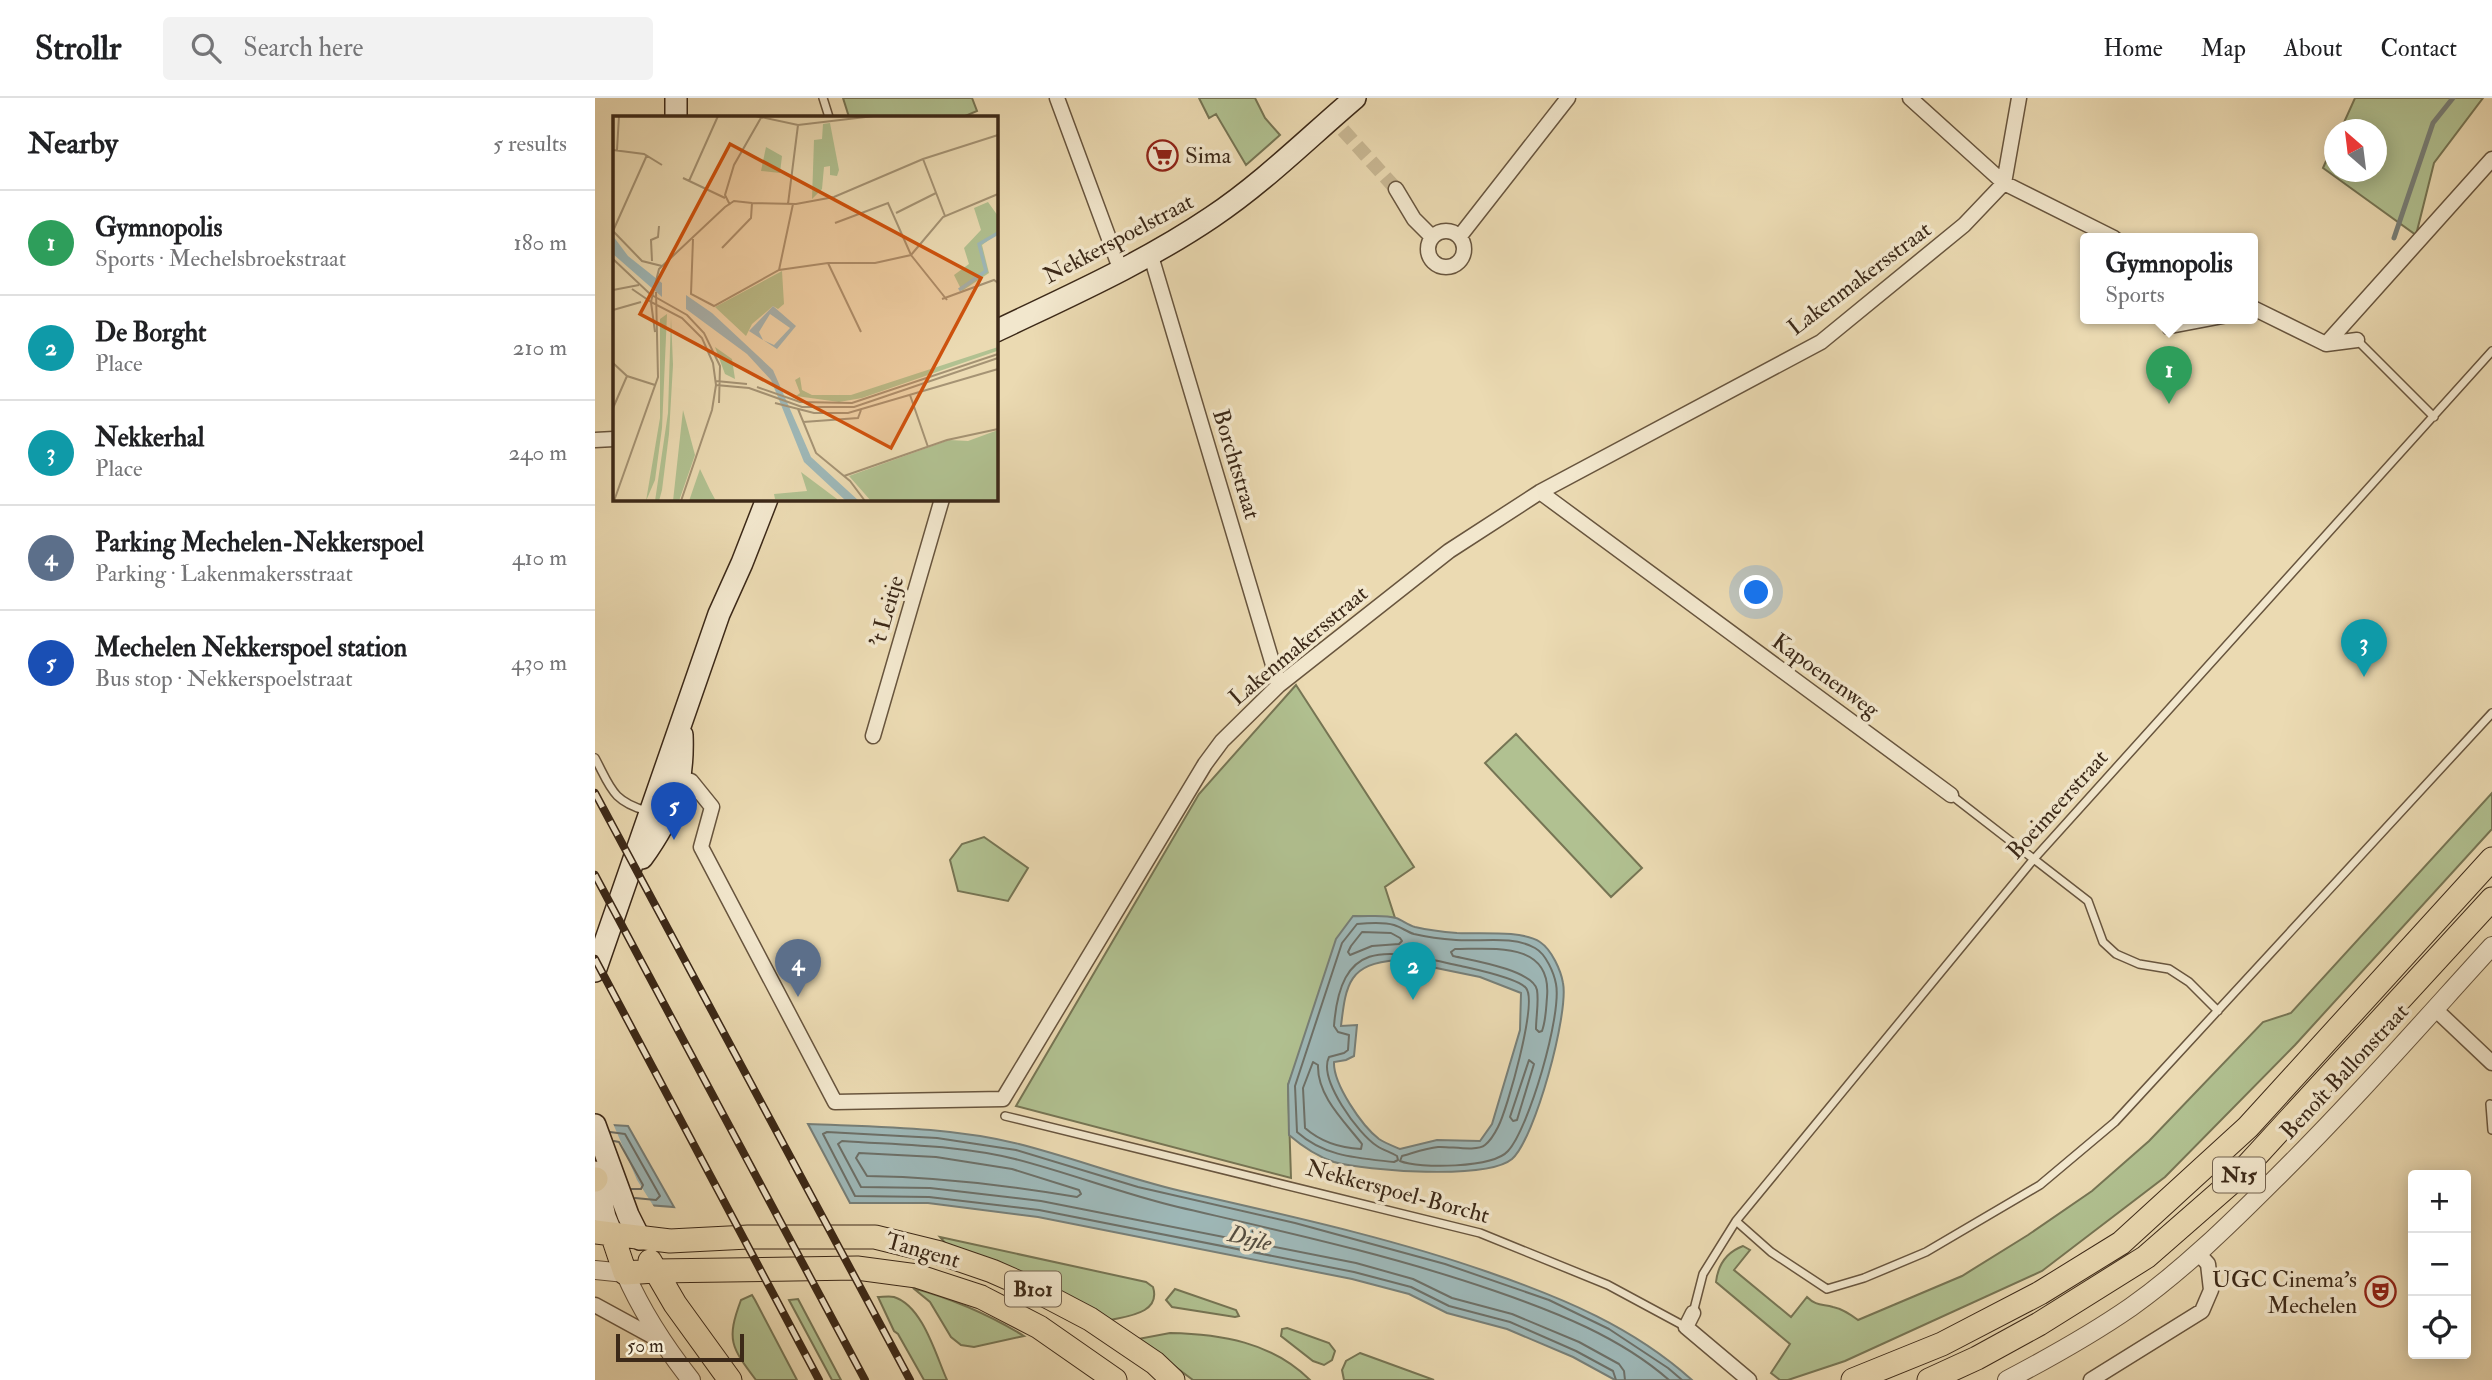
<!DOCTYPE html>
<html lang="en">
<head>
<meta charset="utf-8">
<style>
	:root { --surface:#fff; --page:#f2f2f2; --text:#202124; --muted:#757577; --line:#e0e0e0; --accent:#2563eb }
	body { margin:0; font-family:"IM FELL Double Pica",serif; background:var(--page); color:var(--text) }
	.controls { position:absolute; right:21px; bottom:21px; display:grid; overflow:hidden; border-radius:7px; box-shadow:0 4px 18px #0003 }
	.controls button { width:63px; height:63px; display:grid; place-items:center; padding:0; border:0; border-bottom:2px solid var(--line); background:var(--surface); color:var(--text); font:35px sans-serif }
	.compass { position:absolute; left:1729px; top:21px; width:63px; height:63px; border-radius:50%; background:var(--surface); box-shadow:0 4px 18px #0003; rotate:332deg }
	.scale { position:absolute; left:21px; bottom:18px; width:128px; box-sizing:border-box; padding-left:7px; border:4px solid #3c2918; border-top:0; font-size:19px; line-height:24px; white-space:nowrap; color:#3c2918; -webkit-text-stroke:5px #f2e7cd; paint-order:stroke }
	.you { position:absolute; left:1162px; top:495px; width:24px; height:24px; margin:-18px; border:5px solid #fff; border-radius:50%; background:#1a73e8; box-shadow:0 0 0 10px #1a73e833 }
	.badge { display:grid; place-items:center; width:46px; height:46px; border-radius:50%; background:var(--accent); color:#fff; font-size:23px; font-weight:700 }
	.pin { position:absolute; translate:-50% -58px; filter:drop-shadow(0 2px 4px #0008) }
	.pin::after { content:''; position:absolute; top:37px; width:24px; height:21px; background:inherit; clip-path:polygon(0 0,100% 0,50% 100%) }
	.popup { position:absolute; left:1485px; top:135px; width:178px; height:91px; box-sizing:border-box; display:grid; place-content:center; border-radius:7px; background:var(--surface); filter:drop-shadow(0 2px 5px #0005); font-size:23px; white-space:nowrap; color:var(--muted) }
	.popup b { font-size:26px; color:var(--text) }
	.popup::after { content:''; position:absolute; left:50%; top:100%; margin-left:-14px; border:14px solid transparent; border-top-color:var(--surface) }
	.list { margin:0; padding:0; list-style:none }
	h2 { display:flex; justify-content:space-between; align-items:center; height:91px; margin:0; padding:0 28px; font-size:30px }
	h2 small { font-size:23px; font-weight:400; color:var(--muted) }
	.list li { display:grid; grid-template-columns:46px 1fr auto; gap:21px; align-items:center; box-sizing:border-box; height:105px; padding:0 28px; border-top:2px solid var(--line) }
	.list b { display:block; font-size:26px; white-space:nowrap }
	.list p { margin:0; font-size:23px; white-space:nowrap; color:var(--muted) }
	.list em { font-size:23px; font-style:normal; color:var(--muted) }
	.icon { flex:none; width:38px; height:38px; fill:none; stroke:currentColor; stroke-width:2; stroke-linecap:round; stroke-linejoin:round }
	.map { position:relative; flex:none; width:1897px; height:1282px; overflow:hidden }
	header { display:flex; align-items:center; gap:42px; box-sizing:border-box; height:98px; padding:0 35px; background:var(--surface); border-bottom:2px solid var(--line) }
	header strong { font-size:33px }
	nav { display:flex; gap:38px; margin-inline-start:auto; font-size:24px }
	.search { width:490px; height:63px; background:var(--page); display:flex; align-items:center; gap:18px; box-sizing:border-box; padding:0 24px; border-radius:7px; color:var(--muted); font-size:26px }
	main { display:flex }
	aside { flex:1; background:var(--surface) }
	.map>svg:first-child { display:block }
	.green { fill:#b1c191; stroke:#767554; stroke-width:2 }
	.water { fill:#9eb8b8; stroke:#777f78; stroke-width:2; fill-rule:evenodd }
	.pier { fill:#ebdab2 }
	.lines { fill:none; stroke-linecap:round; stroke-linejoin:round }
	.shore { stroke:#6d7068; stroke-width:2 }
	.stream { stroke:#777f78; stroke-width:5 }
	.minor-tunnel { stroke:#c8b793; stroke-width:14; stroke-dasharray:14 7; stroke-linecap:butt }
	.service-casing { stroke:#68553e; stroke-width:10 }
	.minor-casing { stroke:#68553e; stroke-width:17 }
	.tertiary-casing { stroke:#68553e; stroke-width:20 }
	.secondary-casing { stroke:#3c2918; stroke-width:24 }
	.primary-casing { stroke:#3c2918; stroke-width:25 }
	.service { stroke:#f2e7cd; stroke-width:7 }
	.minor { stroke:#f2e7cd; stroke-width:14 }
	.tertiary { stroke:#f2e7cd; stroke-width:18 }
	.secondary { stroke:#f2e7cd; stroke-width:21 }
	.primary { stroke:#ebdab2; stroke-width:23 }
	.rail-casing { stroke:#3c2918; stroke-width:8 }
	.rail { stroke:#f2e7cd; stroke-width:5; stroke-dasharray:16; stroke-linecap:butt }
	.labels { text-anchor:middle; stroke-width:7; stroke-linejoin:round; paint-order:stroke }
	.shield { fill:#f2e7cd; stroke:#73624e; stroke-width:2 }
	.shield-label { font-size:21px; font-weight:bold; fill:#3c2918 }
	.poi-label { font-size:23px; fill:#3c2918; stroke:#f2e7cd; text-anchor:start }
	.street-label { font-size:23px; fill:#3c2918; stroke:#f2e7cd }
	.water-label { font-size:24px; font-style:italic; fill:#544d40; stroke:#f2e7cd }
	.inset-river { fill:none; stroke:#9eb8b8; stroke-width:3.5 }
	.inset-road { fill:none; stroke:#a59374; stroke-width:2 }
	.view { fill:#ce520e; fill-opacity:0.15; stroke:#ce520e; stroke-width:3.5 }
	.inset-edge { fill:none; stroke:#3c2918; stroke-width:3.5 }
</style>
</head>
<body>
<header>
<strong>Strollr</strong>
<div class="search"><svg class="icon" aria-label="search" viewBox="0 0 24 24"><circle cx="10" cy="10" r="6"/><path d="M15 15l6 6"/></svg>Search here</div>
<nav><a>Home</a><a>Map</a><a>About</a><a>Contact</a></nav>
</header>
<main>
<aside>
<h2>Nearby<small>5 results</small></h2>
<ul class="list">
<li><span class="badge" style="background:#2e9e5b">1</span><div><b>Gymnopolis</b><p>Sports · Mechelsbroekstraat</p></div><em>180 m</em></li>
<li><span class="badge" style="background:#0f9aa8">2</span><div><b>De Borght</b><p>Place</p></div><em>210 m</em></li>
<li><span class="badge" style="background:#0f9aa8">3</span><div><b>Nekkerhal</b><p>Place</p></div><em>240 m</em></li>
<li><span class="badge" style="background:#5c6f8a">4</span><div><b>Parking Mechelen-Nekkerspoel</b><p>Parking · Lakenmakersstraat</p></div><em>410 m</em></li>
<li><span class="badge" style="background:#1a4fb4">5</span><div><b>Mechelen Nekkerspoel station</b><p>Bus stop · Nekkerspoelstraat</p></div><em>430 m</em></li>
</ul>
</aside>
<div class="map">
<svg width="1897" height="1282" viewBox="0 0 1897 1282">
	<rect width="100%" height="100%" fill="#ebdab2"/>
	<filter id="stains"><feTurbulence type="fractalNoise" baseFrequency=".00286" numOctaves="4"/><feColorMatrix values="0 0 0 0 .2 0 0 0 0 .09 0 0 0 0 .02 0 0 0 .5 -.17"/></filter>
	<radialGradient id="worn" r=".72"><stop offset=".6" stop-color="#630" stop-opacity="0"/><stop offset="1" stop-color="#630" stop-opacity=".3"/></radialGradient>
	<path class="green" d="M248 0H377L382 13 368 19H254Z
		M604 0H660L670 20 685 37 651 67 621 16 614 20Z
		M1760 0H1888L1839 65 1821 137 1728 70 1739 45 1740 74H1782V32L1746 31Z
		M701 587 819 769 790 789 800 820 759 818 693 987 696 1080 421 1008 604 696Z
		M921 636 1047 770 1016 799 890 665Z
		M1897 695V731L1700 947 1570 1079 1447 1173 1250 1263 1193 1282H1185L1176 1275 1195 1246 1121 1184C1123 1167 1132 1154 1148 1148L1155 1152 1139 1172 1196 1219 1212 1199C1221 1208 1227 1206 1238 1209 1248 1211 1255 1216 1263 1222L1367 1178 1433 1137 1497 1093 1554 1043 1668 924 1696 915Z
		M389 739 433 770 413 803 363 793 355 762 367 746Z
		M345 1139 551 1184 558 1189C566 1215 533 1218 516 1222L351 1146Z
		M318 1190C358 1201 393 1216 429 1238L379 1249 366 1247 356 1239 335 1204Z
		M580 1191 641 1212 644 1218 640 1219 577 1209 571 1202Z
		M157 1197 160 1202 202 1282H161C136 1249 131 1242 146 1202Z
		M283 1199C287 1199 295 1198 299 1199 328 1208 341 1258 352 1282H329L303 1236 299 1233Z
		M203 1201 246 1282H237L194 1202Z
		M692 1230 734 1245 740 1253 737 1262 729 1267 718 1263 686 1238 687 1231Z
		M575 1235C625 1236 677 1244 715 1282H598L543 1241Z
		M765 1255 839 1282H749L747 1272 751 1263Z"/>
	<path class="water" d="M758 818C771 819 788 816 801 820 807 822 813 827 820 829 833 832 849 834 862 835 883 836 928 832 945 844 957 852 966 873 968 885 974 915 940 1041 917 1061 892 1082 771 1073 739 1064 721 1058 708 1049 694 1037L693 987 741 841ZM802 862 885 879 926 895 925 932 897 1026 885 1043 842 1042 805 1051C798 1048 790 1045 784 1041 767 1028 738 986 739 964L751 962 759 958 762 927 746 928C751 885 754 866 802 862Z
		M0 1026 33 1028 79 1109 0 1103Z
		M213 1026C283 1029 356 1029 424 1046 479 1060 531 1080 586 1093 690 1117 793 1139 893 1174 968 1200 1038 1229 1097 1282H1020L978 1259 912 1231 852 1215 814 1196 757 1181 443 1119 333 1105H255Z"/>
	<path class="pier" d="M0 1022 17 1023 42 1082 61 1112 0 1106Z"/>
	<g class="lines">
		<path class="shore" d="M762 826C773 825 789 824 799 827 806 829 812 834 819 836 832 839 847 841 861 842 886 844 917 837 940 850 951 856 959 875 961 886 967 917 934 1030 913 1053 898 1070 824 1071 805 1063L807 1058C818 1055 831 1050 843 1049 854 1048 882 1054 890 1047 895 1043 900 1035 903 1029 912 1012 943 904 931 890 923 880 879 871 866 868 796 853 746 835 739 928L743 934 754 937 753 952 749 955 734 959C723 981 763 1036 782 1048 788 1052 795 1054 802 1058L803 1062 799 1064C763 1060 730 1059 702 1034L700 988 747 845Z
			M767 834 796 835 805 840 807 843 804 846 777 848 755 857 753 854 756 848Z
			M860 851C898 851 957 843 952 899 951 911 951 922 947 933L944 934 941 931C941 919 944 904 942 892 938 872 876 862 858 858L856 854Z
			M934 962 939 966 922 1022 918 1023 915 1019Z
			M718 964 723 967C722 998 749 1023 767 1046L766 1051C745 1050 726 1044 710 1030L708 990Z
			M15 1034 30 1036 65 1098 61 1102 40 1100
			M19 1043 24 1044 48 1087 46 1091H36
			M264 1055 341 1059 417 1071 484 1092 486 1096 482 1099C412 1087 343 1079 272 1078L261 1060Z
			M1021 1282 1018 1273 981 1253 915 1224 854 1208 816 1189 759 1174 444 1112 334 1099 260 1098 228 1036 232 1034 342 1040 421 1052 543 1089 700 1125 850 1166 954 1202 1014 1231 1073 1270 1087 1282
			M1030 1282 1029 1273 1024 1266 984 1244 917 1216 857 1200 818 1181 761 1165 446 1103 335 1090 266 1089 243 1046 247 1043C304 1047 364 1047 420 1061 475 1075 528 1096 583 1109 690 1134 796 1157 900 1193 961 1214 1025 1239 1074 1282"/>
		<path class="stream" d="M1799 140 1838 25 1858 0"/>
		<path class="minor-tunnel" d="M748 32 801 91"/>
		<defs>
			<path id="service" d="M228 0 234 19
				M1572 232 1635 220
				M1762 242 1839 319
				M0 660C16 690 17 703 52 713
				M1356 697 1493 803 1508 844 1521 856 1544 866 1574 871 1594 884 1623 913
				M1895 1006 1897 1032
				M410 1018 885 1135 1013 1187 1091 1229
				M1141 1123 1176 1154 1232 1191 1269 1180 1331 1154 1445 1087 1520 1024 1897 615
				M1098 1215 1108 1176 1141 1123 1438 762 1897 253"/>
			<path id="minor" d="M462 0 526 173
				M1315 0 1409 85 1519 140
				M801 91 819 121 837 139
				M833 151a18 18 0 1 1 36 0a18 18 0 1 1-36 0Z
				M865 138 973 0
				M556 158 684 587
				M1658 210 1731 246 1762 242
				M1731 246 1897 61
				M0 342 19 341
				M945 394 1356 697
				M278 638 347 401
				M76 676 96 683 117 709 106 749 240 1004 408 1001 610 666 627 643 684 587 854 453 945 394 1226 244 1369 127 1409 85 1424 0
				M1840 911 1897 965
				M0 1207 66 1243
				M1098 1215 1091 1229 1154 1282
				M1496 1282 1607 1213 1616 1192 1613 1166 1603 1155"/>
			<path id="tertiary" d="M0 1172 30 1175C47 1214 70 1249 96 1282
				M1412 1282C1454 1260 1497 1236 1536 1209 1588 1172 1634 1127 1679 1082 1755 1007 1825 927 1897 848"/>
			<path id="secondary" d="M81 0V19
				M401 233C474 198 549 165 617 119 668 85 713 40 760 0
				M47 760C77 718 89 689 87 637
				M0 873 124 516 147 465 172 401
				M0 1027 33 1117 45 1141
				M0 1074 10 1119 17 1136"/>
			<path id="primary" d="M0 1082 1 1081
				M0 1134 75 1143 153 1139H280L345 1155 397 1173 438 1191 495 1221 560 1265 578 1282
				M17 1136 30 1175 60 1173 262 1170 322 1178 386 1199 444 1229 520 1282
				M55 1163 80 1206 135 1282
				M1258 1282 1347 1246 1445 1195 1526 1145 1653 1029 1897 761
				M1334 1282 1382 1260 1444 1226 1551 1159 1638 1083 1897 801"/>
		</defs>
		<use href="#service" class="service-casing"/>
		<use href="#minor" class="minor-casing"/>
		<use href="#tertiary" class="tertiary-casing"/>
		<use href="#secondary" class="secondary-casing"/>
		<use href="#primary" class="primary-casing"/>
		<use href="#service" class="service"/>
		<use href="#minor" class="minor"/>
		<use href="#tertiary" class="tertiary"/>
		<use href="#secondary" class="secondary"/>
		<use href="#primary" class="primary"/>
		<defs>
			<path id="rail" d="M0 695 315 1282
				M0 777 270 1282
				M0 861 224 1282"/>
		</defs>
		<use href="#rail" class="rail-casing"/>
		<use href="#rail" class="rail"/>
	</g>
	<defs>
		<symbol id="supermarket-ring" viewBox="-11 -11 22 22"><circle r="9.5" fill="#f2e7cd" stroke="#8f2418" stroke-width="1.5"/><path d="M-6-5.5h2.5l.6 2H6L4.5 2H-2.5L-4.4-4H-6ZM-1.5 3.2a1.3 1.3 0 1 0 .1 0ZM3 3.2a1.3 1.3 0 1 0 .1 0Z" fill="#8f2418"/></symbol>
		<symbol id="theatre-ring" viewBox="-11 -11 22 22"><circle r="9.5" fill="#f2e7cd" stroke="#8f2418" stroke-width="1.5"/><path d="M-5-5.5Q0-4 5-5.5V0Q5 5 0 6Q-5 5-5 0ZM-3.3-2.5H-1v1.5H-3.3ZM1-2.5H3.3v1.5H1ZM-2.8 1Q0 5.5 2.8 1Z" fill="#8f2418"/></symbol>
	</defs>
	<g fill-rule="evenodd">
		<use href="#supermarket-ring" x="550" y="40" width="35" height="35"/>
		<use href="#theatre-ring" x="1768" y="1176" width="35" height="35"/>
	</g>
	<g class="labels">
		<g class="shield">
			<rect x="1618" y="1059.5" width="52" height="35" rx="5"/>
			<rect x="410" y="1173.5" width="56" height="35" rx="5"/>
		</g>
		<g class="shield-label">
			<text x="1644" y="1084">N15</text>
			<text x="438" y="1198">B101</text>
		</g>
		<g class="poi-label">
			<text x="590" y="65">Sima</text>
			<text x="1762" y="1189" text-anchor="end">UGC Cinema's<tspan x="1762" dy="26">Mechelen</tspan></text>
		</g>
		<g class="street-label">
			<text transform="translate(523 140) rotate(-28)" y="8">Nekkerspoelstraat</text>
			<text transform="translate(1264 180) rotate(-37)" y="8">Lakenmakersstraat</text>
			<text transform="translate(642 366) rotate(73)" y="8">Borchtstraat</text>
			<text transform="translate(291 513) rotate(-74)" y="8">'t Leitje</text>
			<text transform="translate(703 547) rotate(-40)" y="8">Lakenmakersstraat</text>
			<text transform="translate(1231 577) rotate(36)" y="8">Kapoenenweg</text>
			<text transform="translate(1462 706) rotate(-48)" y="8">Boeimeerstraat</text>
			<text transform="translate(1749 973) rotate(-47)" y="8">Benoît Ballonstraat</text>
			<text transform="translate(803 1093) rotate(15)" y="8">Nekkerspoel-Borcht</text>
			<text transform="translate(328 1152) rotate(16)" y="8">Tangent</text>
		</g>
		<g class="water-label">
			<text transform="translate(655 1140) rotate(14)" y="8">Dijle</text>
		</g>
	</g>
	<g transform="translate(18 18)">
		<rect width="385" height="385" fill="#ebdab2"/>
		<path d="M217 7 226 54 224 60 217 59V50L211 51 209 73 199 83 201 24 209 23 210 8ZM153 31 169 40 167 57 148 55ZM375 86 385 100V117L369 129 376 157 349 175 341 159 356 148 351 132 368 114 361 92ZM169 155 171 188 165 193 160 190 139 208 133 220 102 191ZM54 198 49 312 42 364 33 385 47 302V203ZM58 201 60 249 56 318 49 374 46 385H42L55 297ZM102 231 119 243 122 263 112 258ZM385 231 384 235 249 282 226 286 183 280 187 277 182 264 187 261 189 274 199 279H238ZM70 294 82 339 66 385H60ZM385 314V385H258L236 360 336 324 355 325ZM87 353 97 374 103 385H76ZM188 356 224 383V385L162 383 161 378 194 375Z" fill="#b1c191"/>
		<path d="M0 120 15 140 49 167V181L0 138ZM73 179 99 197 160 254 198 341 246 385H233L191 346 158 264 134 238 73 193ZM160 190 183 210 164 233 136 215ZM157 198 177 212 161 229 150 224 146 216Z" fill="#9eb8b8" fill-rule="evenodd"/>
		<path class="inset-river" d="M346 174 373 155 366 128 385 117"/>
		<path class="inset-road" d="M143 0 185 9 261 0M0 34 31 38 49 49M4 34 6 0M310 43 332 100M70 62 112 82M76 65 105 0M138 87 183 88 221 81 310 43 385 19M139 87 121 85 112 91 46 153 40 177 38 186 69 202 89 222 100 247 103 269 136 272 189 291H241L385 242M175 88 185 9M117 89 112 79 121 49 149 0M283 97 323 77M222 107 275 87 298 139 334 184M0 115 34 39M0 115 29 145 49 150M80 123 78 178 101 190 166 154 215 147H262L298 139 330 101 385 78M109 132 138 102 139 87M0 143 37 178 74 199 91 217 107 250 106 287M39 145 38 124 45 121 46 110M215 147 248 216M166 154 180 88M19 173 38 186 42 216M0 174 26 169M329 183 381 164 385 167M0 194 28 186M0 247 14 260 42 269M103 265 134 268M144 271 187 286 239 287 385 238M297 279 315 331M162 287 201 297H235L385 253M0 292 14 260M185 293 203 337 237 365 252 385M190 306 245 302 248 294M231 360 334 324 385 313M1 385 45 261 43 176M68 385 99 294 103 269"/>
		<path class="view" d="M117 28 368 162 278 332 27 198Z"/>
		<rect width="385" height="385" class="inset-edge"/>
	</g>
	<rect width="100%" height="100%" filter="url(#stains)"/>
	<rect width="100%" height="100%" fill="url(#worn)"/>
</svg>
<div class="controls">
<button>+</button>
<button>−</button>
<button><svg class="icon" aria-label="locate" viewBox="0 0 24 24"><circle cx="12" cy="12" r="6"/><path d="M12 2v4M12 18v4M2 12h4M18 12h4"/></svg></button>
</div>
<svg class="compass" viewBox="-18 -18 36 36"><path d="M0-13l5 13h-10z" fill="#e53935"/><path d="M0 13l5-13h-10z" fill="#757577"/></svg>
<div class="scale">50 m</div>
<div class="you"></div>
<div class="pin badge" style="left:1574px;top:306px;background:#2e9e5b">1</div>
<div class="popup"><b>Gymnopolis</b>Sports</div>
<div class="pin badge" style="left:818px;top:902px;background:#0f9aa8">2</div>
<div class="pin badge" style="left:1769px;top:579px;background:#0f9aa8">3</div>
<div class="pin badge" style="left:203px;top:899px;background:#5c6f8a">4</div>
<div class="pin badge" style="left:79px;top:742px;background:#1a4fb4">5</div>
</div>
</main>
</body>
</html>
